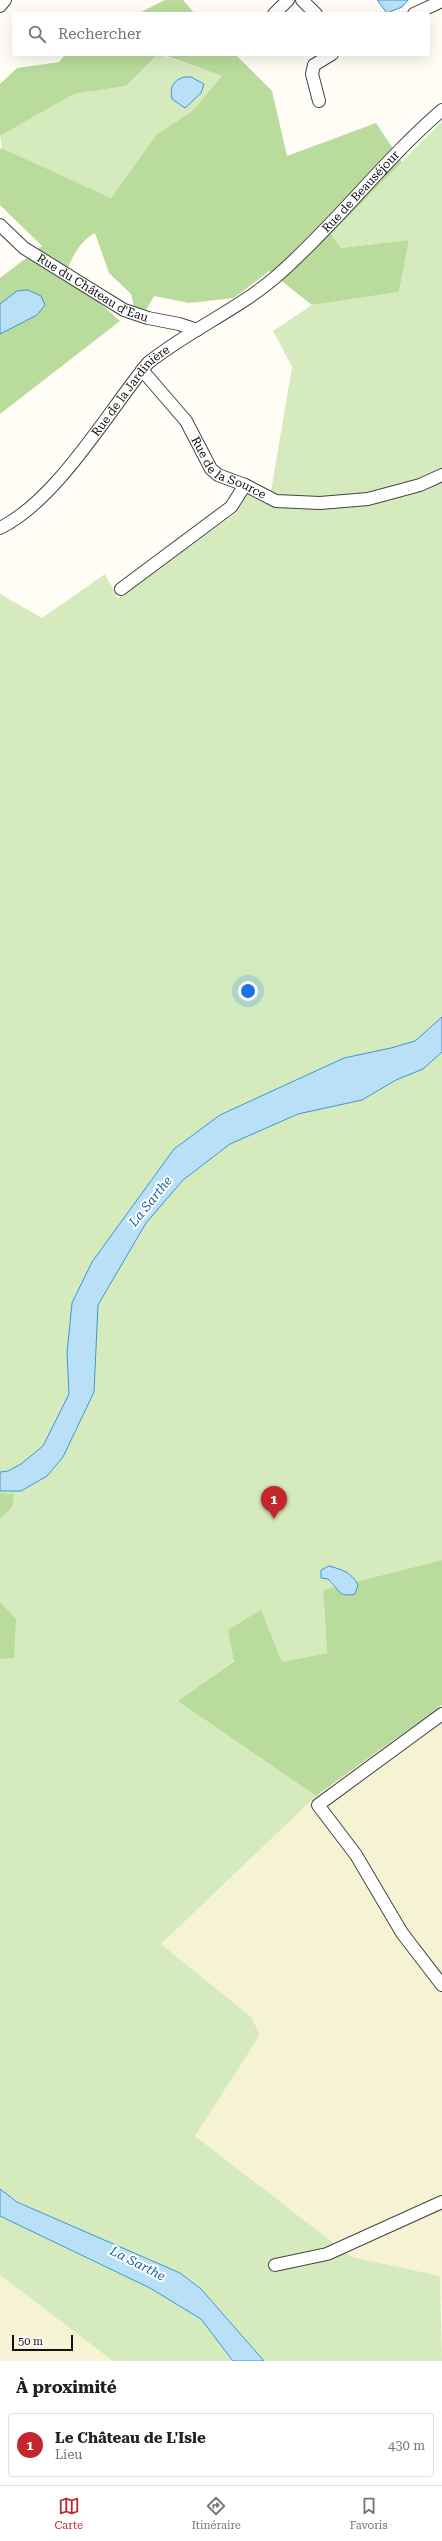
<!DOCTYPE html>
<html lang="fr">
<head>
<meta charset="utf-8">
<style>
	:root { --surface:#fff; --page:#f6f6f6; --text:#202124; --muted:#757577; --line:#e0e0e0; --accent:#c4262e }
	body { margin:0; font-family:"Roboto Serif",serif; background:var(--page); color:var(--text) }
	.scale { position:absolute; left:12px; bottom:10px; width:61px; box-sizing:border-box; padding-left:4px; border:2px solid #111; border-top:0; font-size:11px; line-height:14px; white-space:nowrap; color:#111; -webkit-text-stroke:3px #fff; paint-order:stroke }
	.you { position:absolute; left:248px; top:991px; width:14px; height:14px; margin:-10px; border:3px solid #fff; border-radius:50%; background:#1a73e8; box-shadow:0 0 0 6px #1a73e833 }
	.badge { display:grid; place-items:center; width:26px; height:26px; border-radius:50%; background:var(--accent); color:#fff; font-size:13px; font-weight:700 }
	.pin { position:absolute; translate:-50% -33px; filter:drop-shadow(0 1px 2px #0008) }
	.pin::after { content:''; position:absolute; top:21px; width:14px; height:12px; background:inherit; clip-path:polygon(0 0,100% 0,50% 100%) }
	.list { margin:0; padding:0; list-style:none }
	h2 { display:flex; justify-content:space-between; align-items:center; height:52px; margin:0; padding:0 16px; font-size:17px }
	h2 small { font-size:13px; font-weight:400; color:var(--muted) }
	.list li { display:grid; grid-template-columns:26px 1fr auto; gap:12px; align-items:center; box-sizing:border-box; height:64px; margin:0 8px 8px; padding:0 8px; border:1px solid var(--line); border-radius:4px }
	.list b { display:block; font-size:15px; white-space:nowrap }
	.list p { margin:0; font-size:13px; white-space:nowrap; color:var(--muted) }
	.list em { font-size:13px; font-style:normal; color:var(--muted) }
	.icon { flex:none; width:22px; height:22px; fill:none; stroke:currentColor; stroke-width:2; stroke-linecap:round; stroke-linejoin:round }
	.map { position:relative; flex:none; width:442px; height:2361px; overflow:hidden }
	.search { position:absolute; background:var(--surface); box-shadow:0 4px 16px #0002; left:12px; right:12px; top:12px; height:44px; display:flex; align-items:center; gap:10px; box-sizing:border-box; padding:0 14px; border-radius:4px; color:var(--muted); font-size:15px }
	.sheet { height:124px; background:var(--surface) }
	nav { display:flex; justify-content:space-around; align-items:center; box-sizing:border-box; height:56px; border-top:1px solid var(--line); background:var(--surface); font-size:11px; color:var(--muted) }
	nav a { display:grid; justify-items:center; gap:2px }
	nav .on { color:var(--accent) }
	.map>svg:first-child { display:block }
	.farmland { fill:#f6f3d4 }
	.green { fill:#d5ebbd }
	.forest { fill:#b9dc9c }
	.water { fill:#b9e0f7; stroke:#3f96cf }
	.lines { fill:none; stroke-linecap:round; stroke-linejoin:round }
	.minor-casing { stroke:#444; stroke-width:14 }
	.minor { stroke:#fff; stroke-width:12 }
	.labels { text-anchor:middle; stroke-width:4; stroke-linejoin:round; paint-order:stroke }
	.street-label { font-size:12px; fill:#111; stroke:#fff }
	.water-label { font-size:13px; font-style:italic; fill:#1768a6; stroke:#fff }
</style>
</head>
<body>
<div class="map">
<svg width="442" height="2361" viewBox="0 0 442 2361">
	<rect width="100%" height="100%" fill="#fffdf5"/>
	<path class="farmland" d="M442 1705V2309L440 2276 352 2257 195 2136 260 2035 160 1944 316 1796Z
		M0 2275 111 2359 113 2361H0Z"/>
	<path class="green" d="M158 54 222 76 191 112 157 134 111 198 2 148 0 136 74 94 126 86Z
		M442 121V1560L323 1590 327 1653 282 1662 234 1660 179 1701 316 1796 161 1944 251 2017 260 2035 195 2136 352 2257 440 2276 442 2361H113L0 2275V594L42 618 105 574 118 598 236 513 245 492 270 497 292 367 273 331 312 305 399 292 409 240 340 248 331 234Z"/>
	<path class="forest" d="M165 0H183L195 14H137Z
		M66 54H158L126 86 74 94 0 136V84L17 68 59 62Z
		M161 54H235L272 91 287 156 376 123 402 162 331 234 341 248 409 240 399 292 312 305 269 271 234 298 189 303 154 296 146 310 134 307 131 294 109 273 95 233C78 242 71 260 64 277L98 301 120 321 0 414V278L42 246 0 205V149L2 148 111 198 157 134 191 112 222 76Z
		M0 1493 14 1494 12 1507 0 1519Z
		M442 1560V1705L316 1796 178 1701 234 1661 228 1630 261 1610 282 1662 327 1653 323 1590Z
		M0 1602 16 1619 14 1658 0 1659Z"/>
	<path class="water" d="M377 0H408L402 7 387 13Z
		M184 77H191L204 84 201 93 185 108 172 99C170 88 172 81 184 77Z
		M28 290 41 296 45 305 37 315 0 334V304L17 291Z
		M442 1017V1052L423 1069 396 1080 362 1100 298 1114 230 1144 183 1180 146 1223 98 1305 94 1392 63 1457 47 1476 21 1491H0V1472L8 1471 21 1464 43 1446 69 1394 67 1353 72 1303 92 1262 174 1149 220 1115 344 1058 391 1048 415 1041Z
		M329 1566C343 1570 351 1572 358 1585L355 1594C338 1598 339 1589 328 1579L321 1578V1570Z
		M0 2189 17 2202 180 2273 201 2289 264 2361H233L201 2319 150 2288 0 2216Z"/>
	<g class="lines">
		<defs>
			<g id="minor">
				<path d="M302 0 316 14"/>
				<path d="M0 6 5 0"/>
				<path d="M274 14 288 0"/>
				<path d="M414 14 442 1"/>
				<path d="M319 101 312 74 314 65 332 54"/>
				<path id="s1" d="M0 225 24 248 124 310 148 318 179 324 197 330"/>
				<path id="s2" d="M142 370 186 421 211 469 218 475 245 485 276 501 320 503 368 499 420 485 442 475"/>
				<path id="s3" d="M0 528C57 500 107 413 148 363 189 330 238 310 278 275 336 224 383 161 442 110"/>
				<path d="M121 589 231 507 245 485"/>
				<path d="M442 1714 318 1805 356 1855 402 1933 442 1985"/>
				<path d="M275 2265 327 2254 442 2202"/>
			</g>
		</defs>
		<use href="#minor" class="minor-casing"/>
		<use href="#minor" class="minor"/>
	</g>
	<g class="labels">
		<g class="street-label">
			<text dy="4" stroke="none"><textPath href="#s3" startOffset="498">Rue de Beauséjour</textPath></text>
			<text dy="4" stroke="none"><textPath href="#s1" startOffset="113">Rue du Château d'Eau</textPath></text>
			<text dy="4" stroke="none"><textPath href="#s3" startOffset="191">Rue de la Jardinière</textPath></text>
			<text dy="4" stroke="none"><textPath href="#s2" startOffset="134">Rue de la Source</textPath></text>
		</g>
		<g class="water-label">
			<text transform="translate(150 1201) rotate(-51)" y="5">La Sarthe</text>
			<text transform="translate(138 2263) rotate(27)" y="5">La Sarthe</text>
		</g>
	</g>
</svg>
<div class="scale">50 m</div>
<div class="you"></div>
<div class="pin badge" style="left:274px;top:1519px">1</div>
<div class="search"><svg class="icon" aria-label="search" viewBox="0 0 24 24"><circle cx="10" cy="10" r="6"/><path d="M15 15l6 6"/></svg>Rechercher</div>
</div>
<section class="sheet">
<h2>À proximité<small></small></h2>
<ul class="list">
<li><span class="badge">1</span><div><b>Le Château de L'Isle</b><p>Lieu</p></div><em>430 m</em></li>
</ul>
</section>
<nav>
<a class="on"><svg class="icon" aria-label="map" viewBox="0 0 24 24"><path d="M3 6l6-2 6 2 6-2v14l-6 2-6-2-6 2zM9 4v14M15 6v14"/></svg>Carte</a>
<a><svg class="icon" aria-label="directions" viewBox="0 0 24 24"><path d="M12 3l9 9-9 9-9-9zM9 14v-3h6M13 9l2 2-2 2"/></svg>Itinéraire</a>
<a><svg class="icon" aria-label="saved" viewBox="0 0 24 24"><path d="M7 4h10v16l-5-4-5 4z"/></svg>Favoris</a>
</nav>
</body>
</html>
